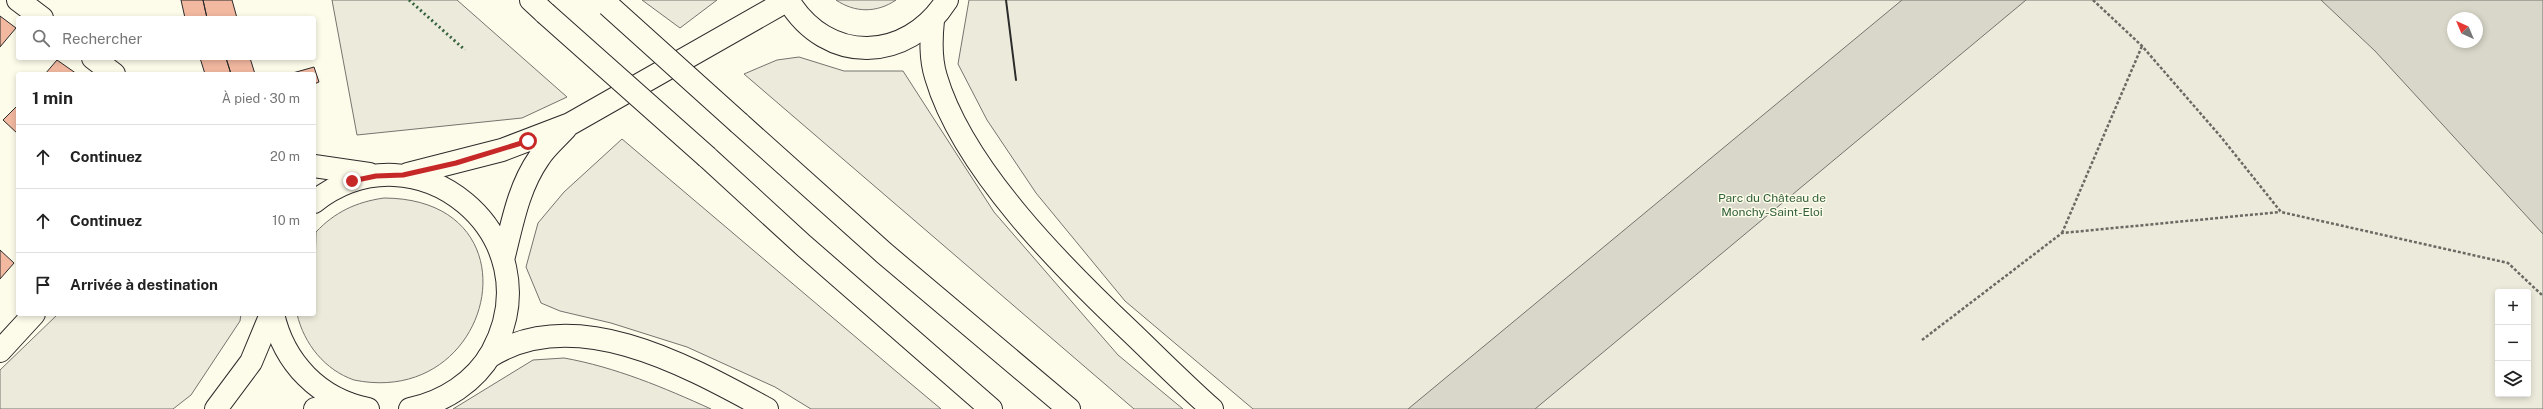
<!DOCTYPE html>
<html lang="fr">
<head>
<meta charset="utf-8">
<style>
	:root { --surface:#fff; --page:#f6f6f6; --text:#222; --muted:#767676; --line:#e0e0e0 }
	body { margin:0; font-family:"Public Sans",sans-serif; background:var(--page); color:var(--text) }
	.controls { position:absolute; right:12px; bottom:12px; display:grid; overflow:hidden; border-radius:4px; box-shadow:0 2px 6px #0003 }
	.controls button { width:36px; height:36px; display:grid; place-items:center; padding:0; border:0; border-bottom:1px solid var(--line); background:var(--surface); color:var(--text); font:20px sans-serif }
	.compass { position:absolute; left:2447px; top:12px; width:36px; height:36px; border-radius:50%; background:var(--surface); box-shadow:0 2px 6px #0003; rotate:316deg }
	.stop { position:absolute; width:12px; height:12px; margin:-9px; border:3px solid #c62828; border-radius:50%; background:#fff }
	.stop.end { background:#c62828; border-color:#fff; box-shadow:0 1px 4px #0008 }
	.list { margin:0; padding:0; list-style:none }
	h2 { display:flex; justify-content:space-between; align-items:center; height:52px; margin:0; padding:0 16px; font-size:17px }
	h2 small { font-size:13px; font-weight:400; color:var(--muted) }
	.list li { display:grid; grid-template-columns:26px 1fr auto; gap:12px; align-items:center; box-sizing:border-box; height:64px; padding:0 16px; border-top:1px solid var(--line) }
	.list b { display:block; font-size:15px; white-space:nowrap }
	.list em { font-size:13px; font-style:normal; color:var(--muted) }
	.icon { flex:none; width:22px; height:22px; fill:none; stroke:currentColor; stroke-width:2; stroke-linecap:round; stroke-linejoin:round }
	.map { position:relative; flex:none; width:2543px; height:409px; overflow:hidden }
	.search { position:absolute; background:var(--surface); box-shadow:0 2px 6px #0003; left:16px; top:16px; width:300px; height:44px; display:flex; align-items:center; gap:10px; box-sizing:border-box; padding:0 14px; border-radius:4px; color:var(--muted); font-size:15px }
	.panel { position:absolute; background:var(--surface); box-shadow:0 2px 6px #0003; left:16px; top:72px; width:300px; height:244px; border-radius:4px }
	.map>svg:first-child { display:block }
	.green { fill:#ecebdb; stroke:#74746e; fill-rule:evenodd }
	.water { fill:#d8d7c9; stroke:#74746e; fill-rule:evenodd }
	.building { fill:#f2b8a0; stroke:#2b2b2b }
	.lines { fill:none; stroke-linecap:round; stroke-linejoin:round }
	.street-casing { stroke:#2b2b2b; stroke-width:24 }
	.secondary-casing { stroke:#2b2b2b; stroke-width:24 }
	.highway-casing { stroke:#2b2b2b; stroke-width:24 }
	.path { stroke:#6a6964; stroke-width:2.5; stroke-dasharray:3 2; stroke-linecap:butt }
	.street { stroke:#fdfbea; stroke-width:22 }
	.secondary { stroke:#fdfbea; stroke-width:22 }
	.highway { stroke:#fdfbea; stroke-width:22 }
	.highway-bridge-casing { stroke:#2b2b2b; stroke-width:24; stroke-linecap:butt }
	.highway-bridge { stroke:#fdfbea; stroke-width:22 }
	.hedge { stroke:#34623c; stroke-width:3; stroke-dasharray:2 3; stroke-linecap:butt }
	.wall { stroke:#2b2b2b; stroke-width:2 }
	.route { stroke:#c62828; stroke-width:5 }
	.labels { text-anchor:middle; stroke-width:3; stroke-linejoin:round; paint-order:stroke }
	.park-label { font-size:12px; fill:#34623c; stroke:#fdfbea }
</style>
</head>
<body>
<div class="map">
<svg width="2543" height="409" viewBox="0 0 2543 409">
	<rect width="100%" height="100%" fill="#fdfbea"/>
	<path class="green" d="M332 0H457L567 97 522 118 357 135Z
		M642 0H717L680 28Z
		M836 0H896C877 13 855 13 836 0Z
		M969 0H2543V409H1253L1125 301 1036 193 987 120 958 64ZM2453 18H2477V42H2453ZM2498 292H2528V394H2498Z
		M799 57 844 71H903L994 212 1118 355 1183 409H1134L744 74 777 60Z
		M622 139 904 378 941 409H811L775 387 687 347 611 323 560 311 541 303 526 267 538 223 564 192Z
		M384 198C542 199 495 409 354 380 325 370 304 344 297 314H314L316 232C335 212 356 202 384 198Z
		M58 314H241L240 321 191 395 173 409H0V370Z
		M564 358C615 367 665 388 711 409H453L533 360Z"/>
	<path class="water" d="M1902 0H2026L1535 409H1408Z
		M2321 0H2543V234L2375 51ZM2453 18H2477V42H2453Z"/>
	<path class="building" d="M181 0H203L207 18H185Z
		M203 0H232L237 18H207Z
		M0 16 16 28 0 47Z
		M200 58H226L231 74H205Z
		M226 58H250L255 74H231Z
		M57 60 77 74H45Z
		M314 67 319 82 314 84V74H289Z
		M18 105V134L3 120Z
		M0 250 14 263 0 279Z"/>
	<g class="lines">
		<defs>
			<path id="street" d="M0 351 34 314
				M216 409 251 362 271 314
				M315 409 349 404"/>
			<path id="secondary" d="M18 0 42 18
				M788 0C827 65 907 63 947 0
				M93 58 114 74
				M314 166 369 174
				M408 174 502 150 570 124 788 0
				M314 202C417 121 555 236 492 352 475 382 444 402 410 409
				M503 260C512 225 518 188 539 158 546 147 557 138 566 128
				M273 314C284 363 319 399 368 409"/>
			<path id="highway" d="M531 0 545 13
				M933 20C931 39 930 58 936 77 963 169 1064 269 1133 334 1159 359 1185 385 1212 409
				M739 123 884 253 1069 409
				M707 157 803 245 991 409
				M489 357C575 302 688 366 767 409"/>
		</defs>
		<use href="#street" class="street-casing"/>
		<use href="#secondary" class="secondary-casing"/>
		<use href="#highway" class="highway-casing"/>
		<path class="path" d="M2093 0 2142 46 2221 137 2281 212 2508 263 2543 296
			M2062 233 2142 46
			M1922 340 2062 233 2280 212"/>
		<use href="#street" class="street"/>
		<use href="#secondary" class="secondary"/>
		<use href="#highway" class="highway"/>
		<defs>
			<path id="highway-bridge" d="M608 5 739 123
				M545 13 707 157"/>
		</defs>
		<use href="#highway-bridge" class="highway-bridge-casing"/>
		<use href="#highway-bridge" class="highway-bridge"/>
		<path class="hedge" d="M409 0 465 50"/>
		<path class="wall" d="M1006 0 1016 80"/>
	</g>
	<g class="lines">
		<path class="route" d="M352 181 376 176 403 175 456 163 528 141"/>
	</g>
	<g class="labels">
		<g class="park-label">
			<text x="1772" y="202">Parc du Château de<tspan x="1772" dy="14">Monchy-Saint-Eloi</tspan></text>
		</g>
	</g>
</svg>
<div class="controls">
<button>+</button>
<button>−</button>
<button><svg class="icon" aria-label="layers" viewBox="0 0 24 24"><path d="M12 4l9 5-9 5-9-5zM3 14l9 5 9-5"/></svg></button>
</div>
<svg class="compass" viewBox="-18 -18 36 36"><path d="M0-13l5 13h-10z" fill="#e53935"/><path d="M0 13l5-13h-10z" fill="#767676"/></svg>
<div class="stop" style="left:528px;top:141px"></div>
<div class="stop end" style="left:352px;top:181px"></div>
<div class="search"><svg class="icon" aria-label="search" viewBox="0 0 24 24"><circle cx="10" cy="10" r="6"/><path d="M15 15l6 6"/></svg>Rechercher</div>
<section class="panel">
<h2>1 min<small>À pied · 30 m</small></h2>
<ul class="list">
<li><svg class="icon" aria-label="ahead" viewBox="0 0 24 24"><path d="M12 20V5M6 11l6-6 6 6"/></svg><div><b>Continuez</b></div><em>20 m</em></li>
<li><svg class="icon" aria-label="ahead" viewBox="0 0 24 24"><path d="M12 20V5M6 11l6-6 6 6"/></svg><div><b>Continuez</b></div><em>10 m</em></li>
<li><svg class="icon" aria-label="arrive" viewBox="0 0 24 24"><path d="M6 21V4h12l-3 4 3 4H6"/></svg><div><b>Arrivée à destination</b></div></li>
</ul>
</section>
</div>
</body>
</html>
